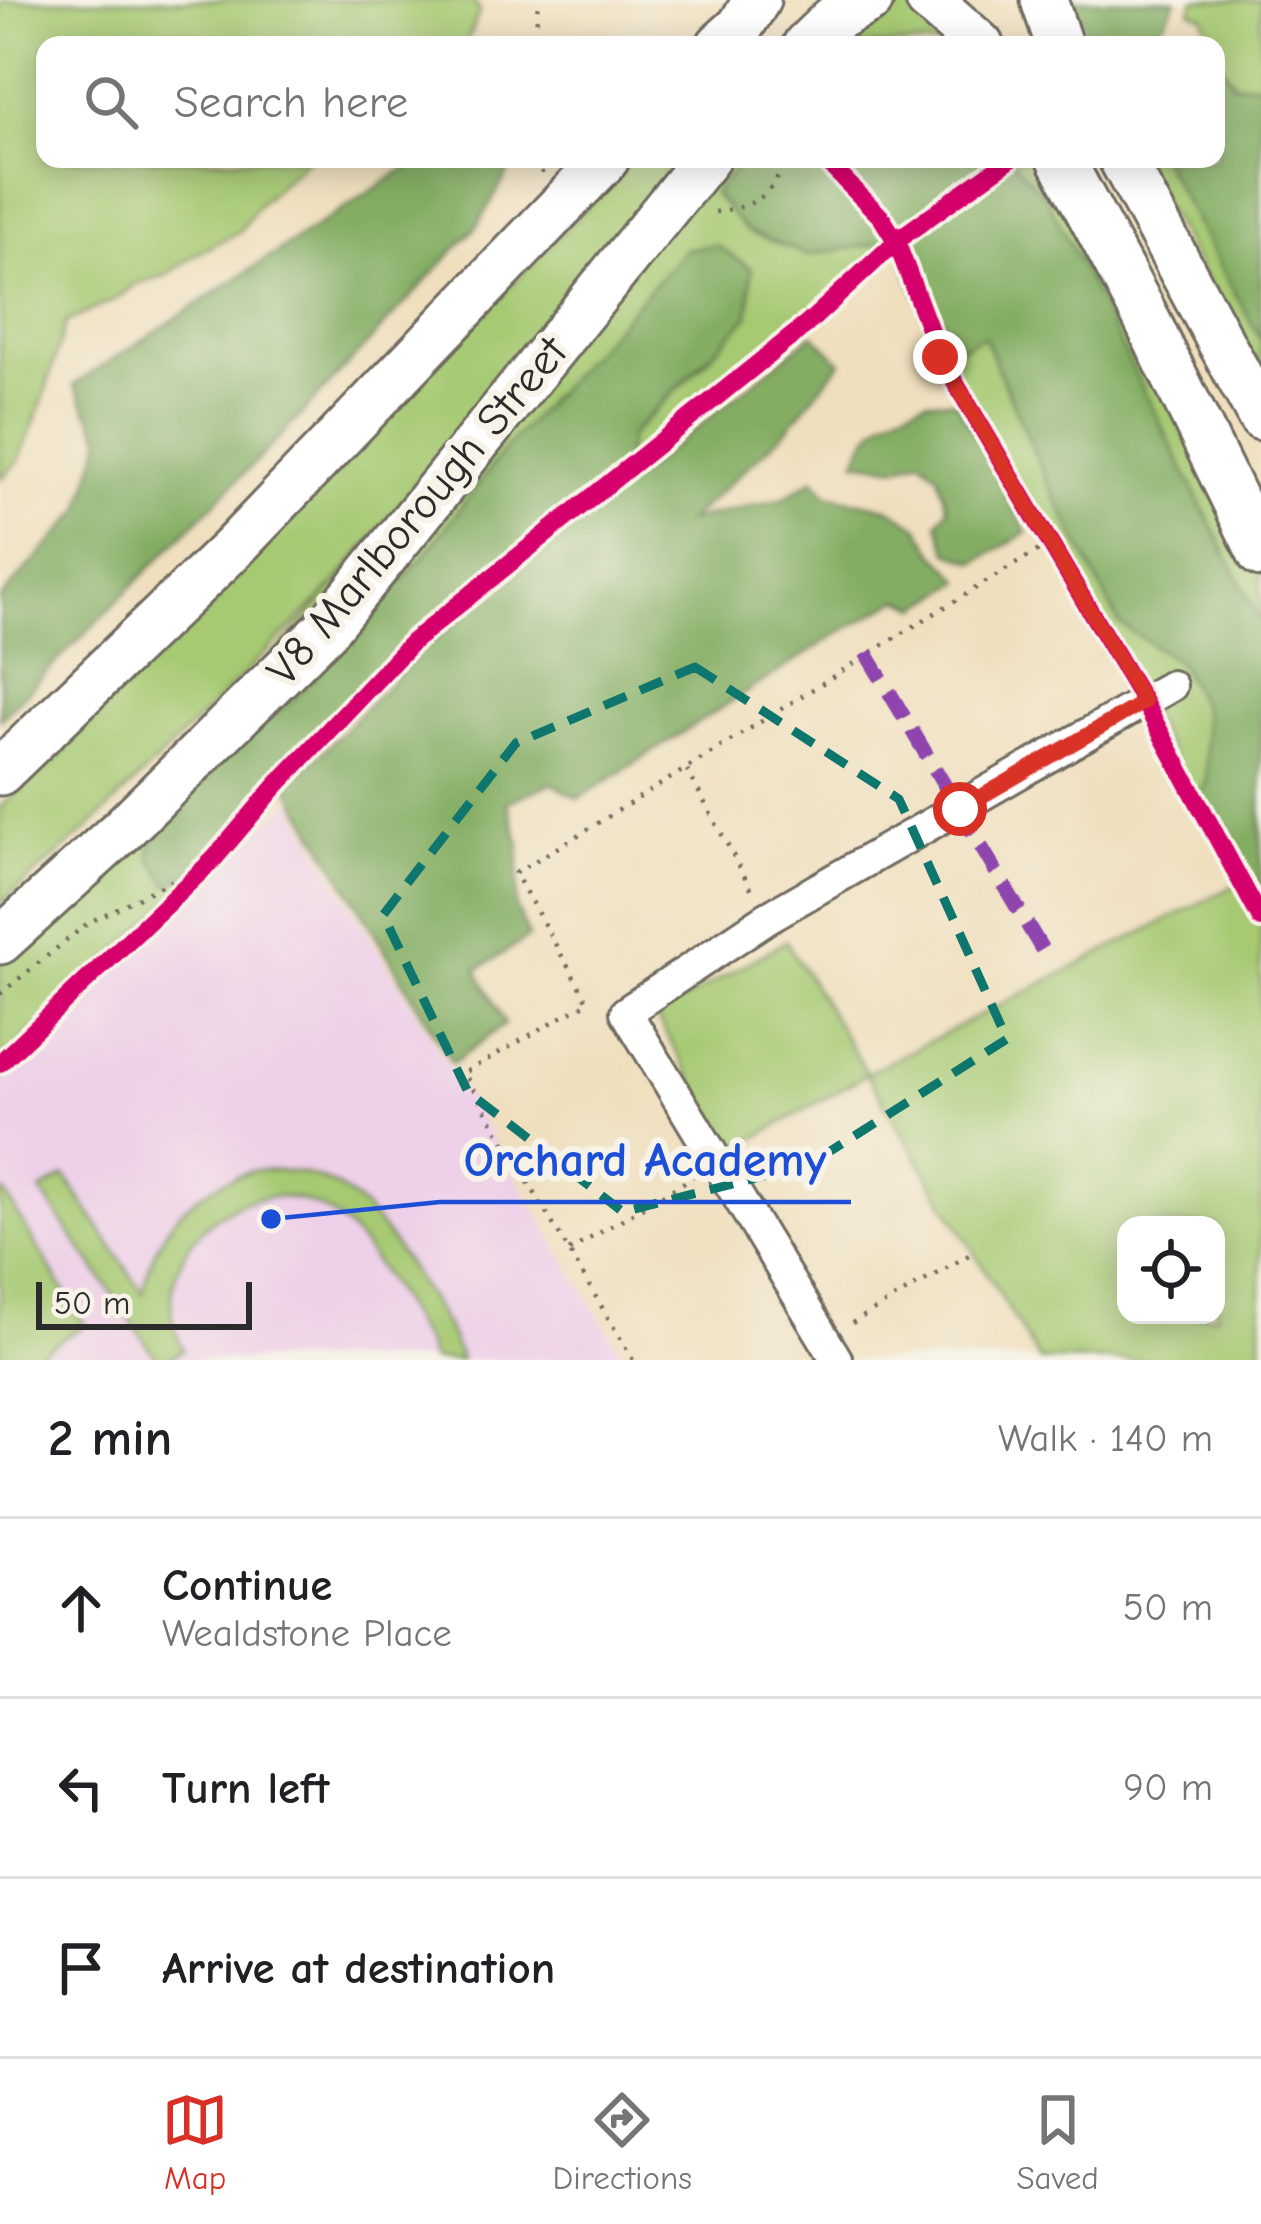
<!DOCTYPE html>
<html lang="en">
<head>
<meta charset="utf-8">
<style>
	:root { --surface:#fff; --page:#f6f6f6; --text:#202124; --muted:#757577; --line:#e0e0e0; --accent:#d93025 }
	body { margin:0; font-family:"Comic Neue",sans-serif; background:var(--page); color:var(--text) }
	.controls { position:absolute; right:36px; bottom:36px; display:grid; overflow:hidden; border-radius:24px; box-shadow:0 6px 30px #0003 }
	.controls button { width:108px; height:108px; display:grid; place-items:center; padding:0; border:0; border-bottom:3px solid var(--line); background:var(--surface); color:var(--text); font:60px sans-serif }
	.scale { position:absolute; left:36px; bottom:30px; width:216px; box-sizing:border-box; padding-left:12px; border:6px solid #2b2b2b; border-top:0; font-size:33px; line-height:42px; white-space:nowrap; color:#2b2b2b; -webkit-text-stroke:9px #f7f3e8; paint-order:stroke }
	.stop { position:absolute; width:36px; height:36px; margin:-27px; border:9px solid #d93025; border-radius:50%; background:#fff }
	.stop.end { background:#d93025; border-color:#fff; box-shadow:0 3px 12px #0008 }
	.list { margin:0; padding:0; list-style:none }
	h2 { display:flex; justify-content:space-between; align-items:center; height:156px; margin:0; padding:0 48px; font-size:51px }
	h2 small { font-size:39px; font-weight:400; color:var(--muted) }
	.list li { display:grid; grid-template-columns:78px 1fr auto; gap:36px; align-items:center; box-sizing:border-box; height:180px; padding:0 48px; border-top:3px solid var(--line) }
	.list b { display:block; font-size:45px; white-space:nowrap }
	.list p { margin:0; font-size:39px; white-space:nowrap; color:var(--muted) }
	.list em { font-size:39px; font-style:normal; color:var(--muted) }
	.icon { flex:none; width:66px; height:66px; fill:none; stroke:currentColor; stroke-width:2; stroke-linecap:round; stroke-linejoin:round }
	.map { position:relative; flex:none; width:1261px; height:1360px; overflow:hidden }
	.search { position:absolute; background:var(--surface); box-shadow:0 6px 30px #0003; left:36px; right:36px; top:36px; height:132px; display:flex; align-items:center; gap:30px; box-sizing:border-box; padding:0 42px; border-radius:24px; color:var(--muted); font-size:45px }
	.sheet { height:696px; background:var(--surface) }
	nav { display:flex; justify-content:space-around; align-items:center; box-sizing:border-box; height:168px; border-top:3px solid var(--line); background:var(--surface); font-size:33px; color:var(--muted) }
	nav a { display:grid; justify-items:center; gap:6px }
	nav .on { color:var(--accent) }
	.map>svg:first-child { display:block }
	.built { fill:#eed0e8 }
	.green { fill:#a6c972; stroke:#687a4e; stroke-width:3; fill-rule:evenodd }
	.forest { fill:#84ad64; stroke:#586c48; stroke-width:3 }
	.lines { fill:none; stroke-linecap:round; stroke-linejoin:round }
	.street-casing { stroke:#706a5e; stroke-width:36 }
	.secondary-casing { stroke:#706a5e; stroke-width:51 }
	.path { stroke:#706a5e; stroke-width:4.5; stroke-dasharray:3 9; stroke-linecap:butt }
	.street { stroke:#fff; stroke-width:30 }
	.secondary { stroke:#fff; stroke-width:45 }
	.quiet { stroke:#8e44ad; stroke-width:15; stroke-dasharray:30 15; stroke-linecap:butt }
	.cycleway-casing { stroke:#f7f3e8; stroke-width:26 }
	.cycleway { stroke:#d6006c; stroke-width:18 }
	.route { stroke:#d93025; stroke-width:15 }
	.marked { fill:none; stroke:#0f766e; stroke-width:9; stroke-dasharray:24 15; stroke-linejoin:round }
	.labels { text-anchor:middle; stroke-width:12; stroke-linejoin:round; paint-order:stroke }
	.street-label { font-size:45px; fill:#2b2b2b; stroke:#f7f3e8 }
	.leader { fill:none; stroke:#1d4ed8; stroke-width:4.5 }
	.callout-dot { fill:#1d4ed8; stroke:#f7f3e8; stroke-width:4.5 }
	.callout-label { font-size:48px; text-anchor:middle; font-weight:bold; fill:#1d4ed8; stroke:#f7f3e8; stroke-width:12; stroke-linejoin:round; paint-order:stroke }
</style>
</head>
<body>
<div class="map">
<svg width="1261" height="1360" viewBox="0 0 1261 1360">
	<rect width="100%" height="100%" fill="#f7f3e8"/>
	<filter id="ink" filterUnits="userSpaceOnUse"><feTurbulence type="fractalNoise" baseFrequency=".00833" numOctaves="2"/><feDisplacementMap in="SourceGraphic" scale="24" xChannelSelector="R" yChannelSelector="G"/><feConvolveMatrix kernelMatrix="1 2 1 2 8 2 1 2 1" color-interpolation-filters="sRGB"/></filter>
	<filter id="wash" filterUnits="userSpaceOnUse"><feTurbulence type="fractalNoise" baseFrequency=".004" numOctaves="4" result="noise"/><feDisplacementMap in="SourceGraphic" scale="48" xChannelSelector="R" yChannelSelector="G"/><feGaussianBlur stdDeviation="2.7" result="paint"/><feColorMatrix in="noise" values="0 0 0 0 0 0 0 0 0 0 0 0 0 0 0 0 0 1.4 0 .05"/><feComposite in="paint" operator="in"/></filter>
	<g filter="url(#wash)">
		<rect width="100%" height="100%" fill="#efdfbe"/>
		<path class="built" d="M292 801 334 876 626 1360H0V1077Z"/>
		<path class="green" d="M6 0H472L480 11 465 45H45V159H308L259 204 240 231 193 256 167 275 136 284 113 301 66 322 42 402 19 461 0 479V4Z
			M870 0H929L980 45H806Z
			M1194 0H1261V83L1235 84 1216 58V45H1211L1204 16 1191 11Z
			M632 159H679L336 583 88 829 0 904V807L59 755Z
			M706 159H744L713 193 747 231 807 255 896 241 807 324 622 476 630 436 712 355 686 249 503 451 426 554 298 695 204 775 169 884 214 859 0 1063V941L120 832Z
			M1010 159H1061L1261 554V623L1046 197Z
			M1138 159H1161L1174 178 1261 340V381Z
			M983 335 1045 477 1119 623 1179 663 1203 708 1207 780 1196 803 1144 702 940 357Z
			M1243 881 1261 919V1360H1039L867 1074 733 1151 656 1016 786 941 867 1073ZM1126 1225H1216V1315H1126Z
			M252 1171C341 1164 371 1209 415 1277 432 1304 451 1329 460 1360H432L426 1344C398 1302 365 1230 319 1207 231 1164 139 1265 183 1349L168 1360H158L41 1191 65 1176 143 1293C154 1229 189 1189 252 1171Z
			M4 1192 85 1325 28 1360H3L0 1355V1195Z"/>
		<path class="forest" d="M1073 0H1176L1167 18 1142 45H1092Z
			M1216 58 1234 84 1261 83V340L1161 159H1216Z
			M420 159H516L477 226 282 435 0 719V599L81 510 102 438 74 385Z
			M744 159H1010L1046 197 1261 623V919L1196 803 1207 780 1203 708 1179 663 1119 623 1045 477 984 336 940 357 896 241 807 255 747 231 713 193Z
			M716 245 752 269 749 316 630 435 622 476 412 642 276 786 214 859 169 885 150 856 155 830 204 775 298 695 426 554 503 451 686 249Z
			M813 334 841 362 785 432 688 521 782 499 814 479 827 495 888 508 918 526 934 552 962 581 919 607 900 599 839 633 578 799 552 783 507 802 520 845 516 907 529 937 477 970 505 1024 452 1063 288 787 421 651Z
			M927 400 956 401 1027 533 976 562 949 552 938 523 948 508 938 475 921 459 898 467 856 461C872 420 888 416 927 400Z"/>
	</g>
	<g filter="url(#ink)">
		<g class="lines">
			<defs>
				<path id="street" d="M837 1360 626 1012 767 918 1171 686"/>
				<path id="secondary" d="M929 0 980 45
					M1044 0 1059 45
					M720 45 740 27 757 0
					M806 45 833 19 870 0
					M1061 159 1143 312 1261 554
					M1122 159 1261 417
					M0 772 232 549 606 159
					M0 941 120 832 324 631 706 159"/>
			</defs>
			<use href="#street" class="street-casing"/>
			<use href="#secondary" class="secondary-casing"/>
			<path class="path" d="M535 45 538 0
				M541 159 542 174
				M715 212C758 205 768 199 787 159
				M687 770 753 892
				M0 994 88 923 214 859
				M569 1251 693 1177
				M852 1323 974 1252
				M633 1360 464 1073 588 1002 515 873C695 766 869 651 1049 544"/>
			<use href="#street" class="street"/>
			<use href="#secondary" class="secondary"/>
			<path class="quiet" d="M866 653 1049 961"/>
			<defs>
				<path id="cycleway" d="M824 159 881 217 896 241 940 357 1144 702 1261 919
					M0 1063 214 859 276 786 412 642 807 324 900 238 1010 159"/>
			</defs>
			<use href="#cycleway" class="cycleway-casing"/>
			<use href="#cycleway" class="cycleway"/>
		</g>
	</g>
	<g class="lines" filter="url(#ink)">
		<path class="route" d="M940 357 1144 702 960 809"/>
	</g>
	<path class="marked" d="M695 667 899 799 1007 1039 810 1164 623 1212 468 1092 383 915 516 743Z"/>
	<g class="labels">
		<g class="street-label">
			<text transform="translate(416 510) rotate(-50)" y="16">V8 Marlborough Street</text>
		</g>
	</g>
	<path class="leader" d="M271 1219L440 1202H851"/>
	<circle class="callout-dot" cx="271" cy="1219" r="12"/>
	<g class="callout-label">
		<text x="645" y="1176">Orchard Academy</text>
	</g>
</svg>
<div class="controls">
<button><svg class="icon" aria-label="locate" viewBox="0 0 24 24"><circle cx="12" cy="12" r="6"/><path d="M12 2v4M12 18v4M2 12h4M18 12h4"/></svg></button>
</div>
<div class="scale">50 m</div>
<div class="stop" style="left:960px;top:809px"></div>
<div class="stop end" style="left:940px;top:357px"></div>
<div class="search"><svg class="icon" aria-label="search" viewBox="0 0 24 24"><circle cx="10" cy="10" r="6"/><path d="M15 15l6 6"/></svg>Search here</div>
</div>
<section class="sheet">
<h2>2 min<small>Walk · 140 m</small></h2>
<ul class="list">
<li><svg class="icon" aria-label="ahead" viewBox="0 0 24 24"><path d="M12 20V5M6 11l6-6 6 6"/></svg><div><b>Continue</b><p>Wealdstone Place</p></div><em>50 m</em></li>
<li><svg class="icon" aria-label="left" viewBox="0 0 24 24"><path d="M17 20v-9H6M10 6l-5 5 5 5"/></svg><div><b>Turn left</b></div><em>90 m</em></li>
<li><svg class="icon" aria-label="arrive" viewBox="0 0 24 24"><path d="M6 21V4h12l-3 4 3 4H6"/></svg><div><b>Arrive at destination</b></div></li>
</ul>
</section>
<nav>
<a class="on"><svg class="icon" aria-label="map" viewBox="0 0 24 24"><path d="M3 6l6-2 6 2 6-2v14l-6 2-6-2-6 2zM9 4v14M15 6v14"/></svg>Map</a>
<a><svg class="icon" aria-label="directions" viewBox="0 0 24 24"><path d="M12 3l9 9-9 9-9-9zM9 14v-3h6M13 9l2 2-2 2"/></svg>Directions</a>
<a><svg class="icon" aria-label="saved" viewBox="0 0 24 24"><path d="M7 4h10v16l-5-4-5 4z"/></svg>Saved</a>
</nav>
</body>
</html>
